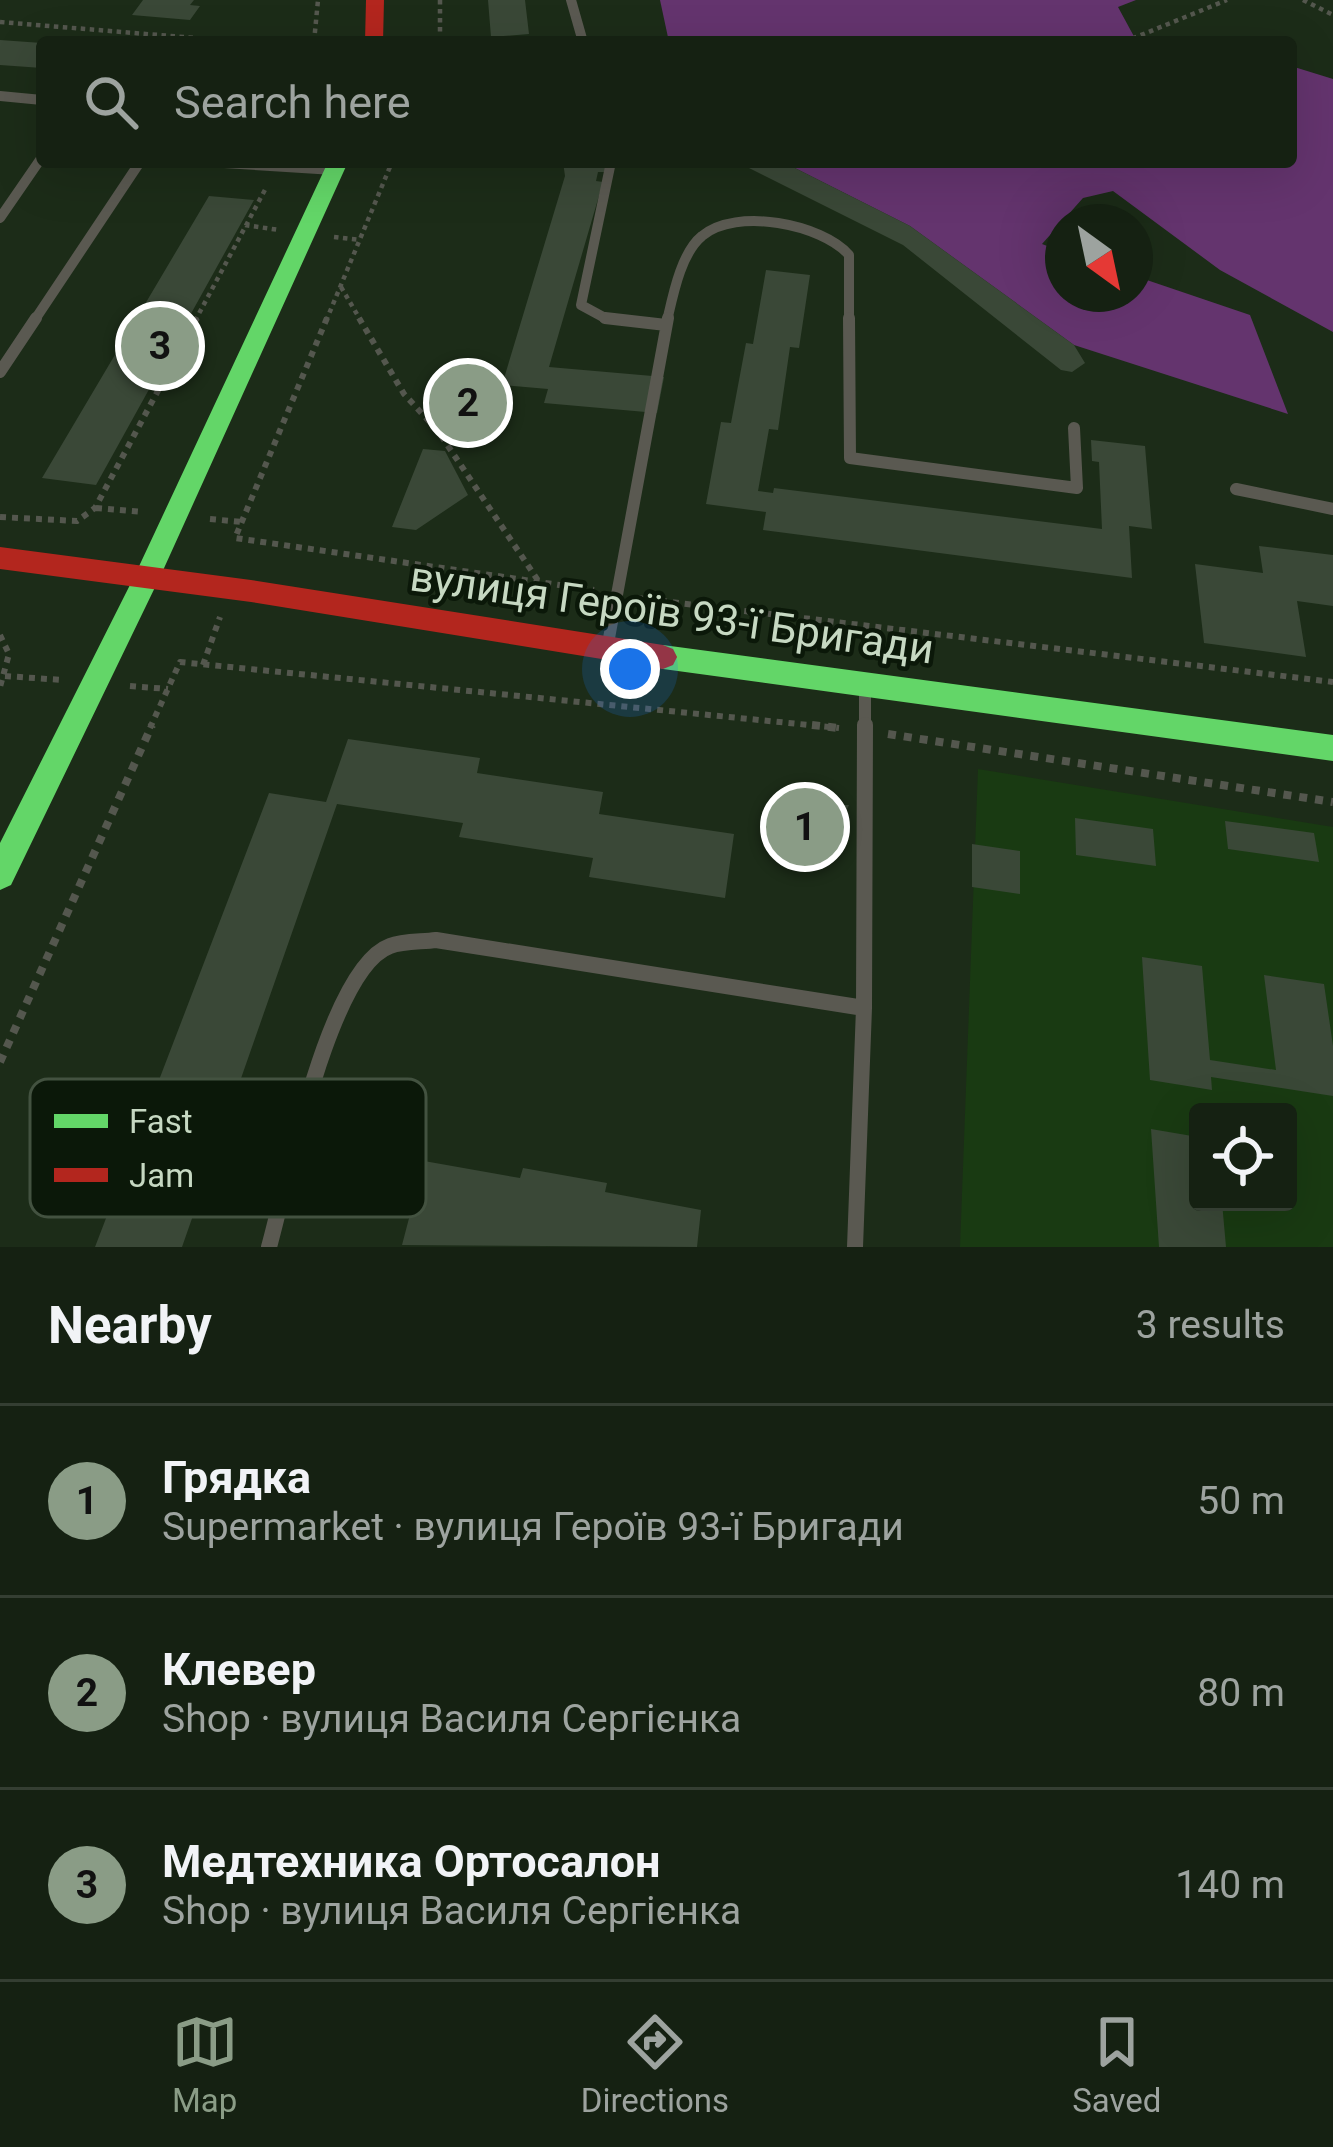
<!DOCTYPE html>
<html lang="en">
<head>
<meta charset="utf-8">
<style>
	:root { --surface:#152112; --page:#1e291b; --text:#f1f3f6; --muted:#9da39f; --line:#343e32; --accent:#8a9c86 }
	body { margin:0; font-family:Roboto,sans-serif; background:var(--page); color:var(--text) }
	.controls { position:absolute; right:36px; bottom:36px; display:grid; overflow:hidden; border-radius:12px; box-shadow:0 12px 48px #0002 }
	.controls button { width:108px; height:108px; display:grid; place-items:center; padding:0; border:0; border-bottom:3px solid var(--line); background:var(--surface); color:var(--text); font:60px sans-serif }
	.compass { position:absolute; left:1045px; top:204px; width:108px; height:108px; border-radius:50%; background:var(--surface); box-shadow:0 12px 48px #0002; rotate:147deg }
	.you { position:absolute; left:630px; top:669px; width:42px; height:42px; margin:-30px; border:9px solid #fff; border-radius:50%; background:#1a73e8; box-shadow:0 0 0 18px #1a73e833 }
	.badge { display:grid; place-items:center; width:78px; height:78px; border-radius:50%; background:var(--accent); color:#111; font-size:39px; font-weight:700 }
	.pin { position:absolute; translate:-50% -50%; border:6px solid #fff; box-shadow:0 3px 12px #0006 }
	.list { margin:0; padding:0; list-style:none }
	h2 { display:flex; justify-content:space-between; align-items:center; height:156px; margin:0; padding:0 48px; font-size:51px }
	h2 small { font-size:39px; font-weight:400; color:var(--muted) }
	.list li { display:grid; grid-template-columns:78px 1fr auto; gap:36px; align-items:center; box-sizing:border-box; height:192px; padding:0 48px; border-top:3px solid var(--line) }
	.list b { display:block; font-size:45px; white-space:nowrap }
	.list p { margin:0; font-size:39px; white-space:nowrap; color:var(--muted) }
	.list em { font-size:39px; font-style:normal; color:var(--muted) }
	.icon { flex:none; width:66px; height:66px; fill:none; stroke:currentColor; stroke-width:2; stroke-linecap:round; stroke-linejoin:round }
	.map { position:relative; flex:none; width:1333px; height:1247px; overflow:hidden }
	.search { position:absolute; background:var(--surface); box-shadow:0 12px 48px #0002; left:36px; right:36px; top:36px; height:132px; display:flex; align-items:center; gap:30px; box-sizing:border-box; padding:0 42px; border-radius:12px; color:var(--muted); font-size:45px }
	.sheet { height:732px; background:var(--surface) }
	nav { display:flex; justify-content:space-around; align-items:center; box-sizing:border-box; height:168px; border-top:3px solid var(--line); background:var(--surface); font-size:33px; color:var(--muted) }
	nav a { display:grid; justify-items:center; gap:6px }
	nav .on { color:var(--accent) }
	.map>svg:first-child { display:block }
	.built { fill:#193a12; fill-rule:evenodd }
	.forest { fill:#64346e }
	.building { fill:#3a4837 }
	.lines { fill:none; stroke-linecap:round; stroke-linejoin:round }
	.path-far2 { stroke:#54574e; stroke-width:4.5; stroke-dasharray:4.5 4.5; stroke-linecap:butt }
	.path-far1 { stroke:#54574e; stroke-width:6; stroke-dasharray:6 6; stroke-linecap:butt }
	.path { stroke:#54574e; stroke-width:8; stroke-dasharray:8 8; stroke-linecap:butt }
	.lane-far2 { stroke:#5a5951; stroke-width:10 }
	.lane-far1 { stroke:#5a5951; stroke-width:12 }
	.lane { stroke:#5a5951; stroke-width:16 }
	.fast { fill:#63d668; fill-rule:evenodd }
	.jam { fill:#b3261e; fill-rule:evenodd }
	.labels { text-anchor:middle; stroke-width:9; stroke-linejoin:round; paint-order:stroke }
	.street-label { font-size:42px; fill:#c6d8c2; stroke:#0b1809 }
	.key { fill:#0b1809; stroke:#435240; stroke-width:3 }
	.key-label { font-size:33px; fill:#c6d8c2 }
</style>
</head>
<body>
<div class="map">
<svg width="1333" height="1247" viewBox="0 0 1333 1247">
	<rect width="100%" height="100%" fill="#1c2c18"/>
	<path class="built" d="M978 769 1333 827V1247H960ZM1198 1112H1288V1202H1198Z"/>
	<path class="forest" d="M660 0H1136L1118 7 1137 42H669Z
		M1291 66 1333 79V332L1220 270 1113 191 1083 198 1042 244 1063 252V294H1135V276L1250 315 1288 414 1074 345 910 226 783 162H1291Z"/>
	<path class="building" d="M143 0H194L190 5 200 6 190 20 132 15Z
		M488 0H525L529 34 491 37Z
		M0 40 42 43V68L0 65Z
		M563 162H609L604 172H598L596 181 603 182 549 367 664 377 657 413 544 403 548 389 502 385 489 425 442 420 447 406 433 400 430 393 437 378 502 385 565 176Z
		M737 162H783L910 226 1074 345 1085 363 1072 372 1061 370 903 245Z
		M209 196 254 200 96 485 42 478Z
		M766 270 810 275 799 348 790 347 778 430 769 429 758 491 773 493 774 488 1102 529 1099 462 1092 461 1091 440 1145 446 1152 529 1129 526 1132 578 763 530 766 512 706 504 721 422 731 423 746 343 753 344Z
		M423 449 445 451 468 495 416 530 392 527Z
		M1259 546 1333 555V606L1297 601 1306 657 1204 643 1195 564 1263 573Z
		M348 739 480 758 477 773 603 792 599 814 734 834 725 898 589 877 593 858 459 837 463 823 337 804 182 1247H95L269 793 326 802Z
		M782 805H849L825 854 773 839 770 815Z
		M1075 818 1153 829 1156 866 1076 855Z
		M1225 821 1314 833 1319 862 1228 849Z
		M972 844 1020 851V894L972 887Z
		M1142 957 1202 966 1210 1060 1276 1070 1264 975 1324 984 1333 1046V1096L1211 1077 1212 1090 1150 1080Z
		M1151 1129 1198 1137V1202H1222L1226 1247H1159Z
		M424 1161 520 1178 523 1168 607 1183 605 1192 701 1210 697 1247 402 1245Z"/>
	<g class="lines">
		<path class="path-far2" d="M440 0V42
			M1303 0 1333 15
			M0 22 244 42
			M314 42 318 0
			M1124 42 1227 0
			M245 225 279 230
			M334 237 360 240
			M341 287 361 321
			M195 321 267 186
			M326 321 392 162"/>
		<path class="path-far1" d="M327 318 235 538 594 590
			M359 318 404 394 438 431 539 582
			M96 508 143 512
			M0 517 77 521 95 508 197 318
			M210 519 242 522
			M637 598 1333 682
			M0 635 9 654 0 687
			M203 665 220 617
			M5 676 63 680
			M130 686 168 689
			M150 728 180 662 839 728"/>
		<path class="path" d="M812 725 839 728
			M888 734 1333 802
			M0 1062 152 725"/>
		<path class="lane-far2" d="M571 0 583 42
			M0 96 42 100
			M208 162 334 170
			M611 162 581 305 605 318 629 321
			M0 218 42 157
			M34 321 140 162
			M667 321C673 295 681 253 702 236 736 207 822 224 849 255V321"/>
		<path class="lane-far1" d="M605 318 666 325
			M849 318 850 458 1077 488 1074 428
			M0 372 36 318
			M1236 489 1333 509
			M607 649 668 318
			M865 728V682"/>
		<path class="lane" d="M269 1247C287 1183 329 968 390 946 403 941 422 942 436 940L864 1008
			M855 1247 864 1008 865 725"/>
		<path class="fast" d="M328 162H348L160 577 11 885 0 890V843L134 577Z
			M663 645 1333 735V761L663 669 653 665 649 657 653 649Z"/>
		<path class="jam" d="M366 0H384L383 42H365Z
			M0 547 251 580 663 645 673 649 677 657 673 665 663 669 251 602 0 569Z"/>
	</g>
	<g class="labels">
		<g class="street-label">
			<text transform="translate(672 612) rotate(8)" y="15">вулиця Героїв 93-ї Бригади</text>
		</g>
	</g>
	<rect x="30" y="1079" width="396" height="138" rx="18" class="key"/>
	<rect x="54" y="1114" width="54" height="14" fill="#63d668"/>
	<rect x="54" y="1168" width="54" height="14" fill="#b3261e"/>
	<g class="key-label">
		<text x="129" y="1133">Fast</text>
		<text x="129" y="1187">Jam</text>
	</g>
</svg>
<div class="controls">
<button><svg class="icon" aria-label="locate" viewBox="0 0 24 24"><circle cx="12" cy="12" r="6"/><path d="M12 2v4M12 18v4M2 12h4M18 12h4"/></svg></button>
</div>
<svg class="compass" viewBox="-18 -18 36 36"><path d="M0-13l5 13h-10z" fill="#e53935"/><path d="M0 13l5-13h-10z" fill="#9da39f"/></svg>
<div class="you"></div>
<div class="pin badge" style="left:805px;top:827px">1</div>
<div class="pin badge" style="left:468px;top:403px">2</div>
<div class="pin badge" style="left:160px;top:346px">3</div>
<div class="search"><svg class="icon" aria-label="search" viewBox="0 0 24 24"><circle cx="10" cy="10" r="6"/><path d="M15 15l6 6"/></svg>Search here</div>
</div>
<section class="sheet">
<h2>Nearby<small>3 results</small></h2>
<ul class="list">
<li><span class="badge">1</span><div><b>Грядка</b><p>Supermarket · вулиця Героїв 93-ї Бригади</p></div><em>50 m</em></li>
<li><span class="badge">2</span><div><b>Клевер</b><p>Shop · вулиця Василя Сергієнка</p></div><em>80 m</em></li>
<li><span class="badge">3</span><div><b>Медтехника Ортосалон</b><p>Shop · вулиця Василя Сергієнка</p></div><em>140 m</em></li>
</ul>
</section>
<nav>
<a class="on"><svg class="icon" aria-label="map" viewBox="0 0 24 24"><path d="M3 6l6-2 6 2 6-2v14l-6 2-6-2-6 2zM9 4v14M15 6v14"/></svg>Map</a>
<a><svg class="icon" aria-label="directions" viewBox="0 0 24 24"><path d="M12 3l9 9-9 9-9-9zM9 14v-3h6M13 9l2 2-2 2"/></svg>Directions</a>
<a><svg class="icon" aria-label="saved" viewBox="0 0 24 24"><path d="M7 4h10v16l-5-4-5 4z"/></svg>Saved</a>
</nav>
</body>
</html>
